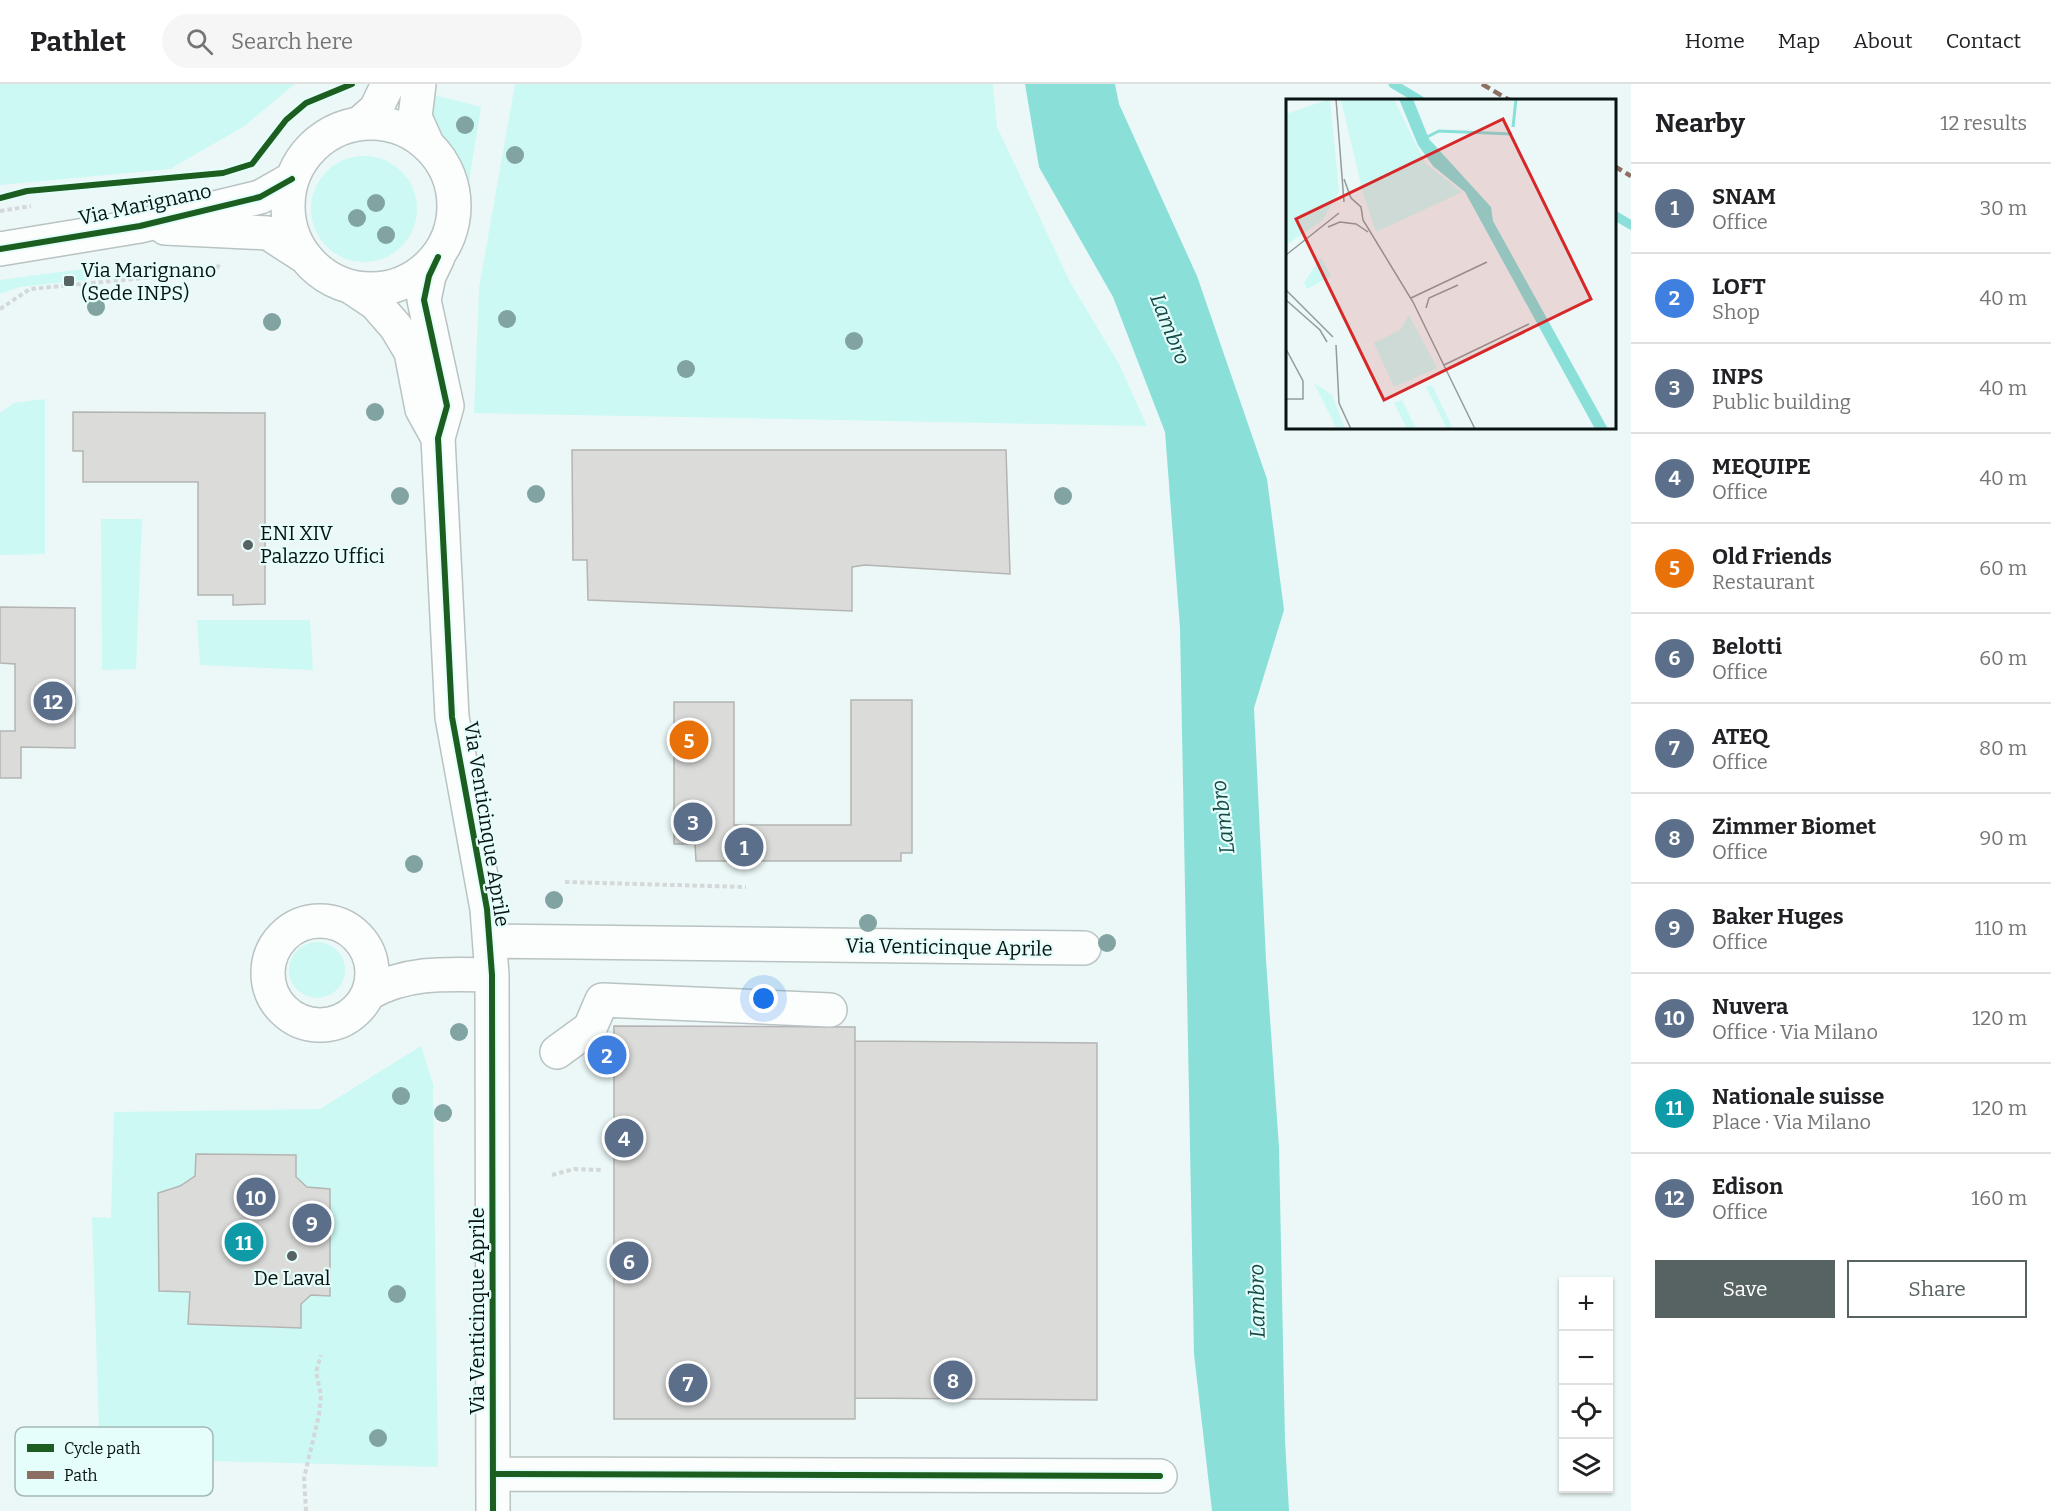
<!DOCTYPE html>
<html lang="en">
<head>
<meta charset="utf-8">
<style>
	:root { --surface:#fff; --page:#f6f6f6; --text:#202124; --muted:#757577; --line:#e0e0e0; --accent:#576362 }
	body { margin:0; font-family:Bitter,serif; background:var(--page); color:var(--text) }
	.controls { position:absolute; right:18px; bottom:18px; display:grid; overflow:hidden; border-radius:0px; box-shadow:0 2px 4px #0004 }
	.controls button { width:54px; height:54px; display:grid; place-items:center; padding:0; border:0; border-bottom:2px solid var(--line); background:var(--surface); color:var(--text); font:30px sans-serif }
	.you { position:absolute; left:764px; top:915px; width:21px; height:21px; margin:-15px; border:4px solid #fff; border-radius:50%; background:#1a73e8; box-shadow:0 0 0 9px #1a73e833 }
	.badge { display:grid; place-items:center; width:39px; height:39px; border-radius:50%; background:var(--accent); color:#fff; font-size:20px; font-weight:700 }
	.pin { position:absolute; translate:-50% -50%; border:3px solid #fff; box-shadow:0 2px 6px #0006 }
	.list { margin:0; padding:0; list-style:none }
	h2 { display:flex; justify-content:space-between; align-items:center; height:78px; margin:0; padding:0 24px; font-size:26px }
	h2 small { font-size:20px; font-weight:400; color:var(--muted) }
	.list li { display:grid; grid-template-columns:39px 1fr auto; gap:18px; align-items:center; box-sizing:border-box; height:90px; padding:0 24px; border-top:2px solid var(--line) }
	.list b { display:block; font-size:22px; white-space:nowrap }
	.list p { margin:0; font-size:20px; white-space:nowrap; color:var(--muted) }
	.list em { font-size:20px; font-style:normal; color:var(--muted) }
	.actions { display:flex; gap:12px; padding:18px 24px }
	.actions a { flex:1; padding:14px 0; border:2px solid var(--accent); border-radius:0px; text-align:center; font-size:21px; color:var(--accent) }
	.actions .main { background:var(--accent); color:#fff }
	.icon { flex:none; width:33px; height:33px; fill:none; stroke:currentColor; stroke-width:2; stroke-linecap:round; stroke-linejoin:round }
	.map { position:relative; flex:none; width:1631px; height:1427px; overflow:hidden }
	header { display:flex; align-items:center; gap:36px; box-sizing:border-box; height:84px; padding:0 30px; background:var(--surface); border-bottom:2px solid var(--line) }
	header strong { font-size:28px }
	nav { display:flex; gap:33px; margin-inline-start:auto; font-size:21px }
	.search { width:420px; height:54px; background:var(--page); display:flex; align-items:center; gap:15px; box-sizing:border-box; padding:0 21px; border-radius:33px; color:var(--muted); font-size:22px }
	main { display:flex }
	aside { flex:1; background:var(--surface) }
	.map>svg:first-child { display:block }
	.green { fill:#ccf9f4 }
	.water { fill:#8ae0d9 }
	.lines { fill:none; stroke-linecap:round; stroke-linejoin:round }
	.stream { stroke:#8ae0d9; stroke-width:9 }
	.building { fill:#dbdcda; stroke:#b4b5b3; stroke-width:1.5 }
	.minor-casing { stroke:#b8c3c2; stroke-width:36 }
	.path { stroke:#d4d8d8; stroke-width:4; stroke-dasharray:4.5 3; stroke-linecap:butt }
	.minor { stroke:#fcfefe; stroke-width:33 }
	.quiet { stroke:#8d6e63; stroke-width:4.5; stroke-dasharray:9 4.5; stroke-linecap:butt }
	.cycleway-casing { stroke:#e5fefb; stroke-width:10 }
	.cycleway { stroke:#1b5e20; stroke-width:6 }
	.tree { fill:#81a3a1 }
	.poi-dot { fill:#576362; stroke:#e5fefb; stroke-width:2 }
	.labels { text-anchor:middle; stroke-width:4.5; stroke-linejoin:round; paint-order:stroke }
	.street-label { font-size:20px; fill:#081312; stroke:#e5fefb }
	.poi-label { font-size:20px; fill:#081312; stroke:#e5fefb; text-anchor:start }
	.water-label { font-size:21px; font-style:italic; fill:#144945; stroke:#e5fefb }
	.inset-river { fill:none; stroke:#8ae0d9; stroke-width:3 }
	.inset-road { fill:none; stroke:#909c9b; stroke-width:1.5 }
	.view { fill:#d62828; fill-opacity:0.15; stroke:#d62828; stroke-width:3 }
	.inset-edge { fill:none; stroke:#081312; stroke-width:3 }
	.key { fill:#e5fefb; stroke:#a3b8b5; stroke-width:1.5 }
	.key-label { font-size:16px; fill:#081312 }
</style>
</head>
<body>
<header>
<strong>Pathlet</strong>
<div class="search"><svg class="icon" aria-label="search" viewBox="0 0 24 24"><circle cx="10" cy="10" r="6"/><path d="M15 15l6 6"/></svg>Search here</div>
<nav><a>Home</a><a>Map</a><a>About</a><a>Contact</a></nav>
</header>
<main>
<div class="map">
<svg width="1631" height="1427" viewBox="0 0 1631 1427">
	<rect width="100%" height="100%" fill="#ebf8f7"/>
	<path class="green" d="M0 0H295L243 43 170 85 0 101Z
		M515 0H993L997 43 1070 198 1119 280 1147 342 474 329 479 204Z
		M427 9 481 23 468 104 453 70 433 43Z
		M311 125a53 53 0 1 1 106 0a53 53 0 1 1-106 0Z
		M83 185 86 196 19 203 0 210V196Z
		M45 315V470L0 471V329L14 319Z
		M101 435H142L136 585 102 586Z
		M197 536H310L313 586 200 581Z
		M289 886a28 28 0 1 1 56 0a28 28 0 1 1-56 0Z
		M421 962 433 1000 438 1383 100 1374 92 1133 111 1134 114 1028 320 1025Z"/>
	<path class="water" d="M1025 0H1115L1119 20 1197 192 1267 395 1284 526 1254 624 1266 876 1279 1064 1285 1356 1289 1427H1212L1194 1270 1180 544 1165 348 1113 213 1039 83Z"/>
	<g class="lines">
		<path class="stream" d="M1393 0 1420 16
			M1614 131 1631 141"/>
	</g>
	<path class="building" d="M73 328 265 329V520L233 521V511H198V398H83V367H73Z
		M572 366H1006L1010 490 865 481 852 483V527L588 516 587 476H573Z
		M0 523 75 524V664L21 663V694H0V647H15V580L0 579Z
		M851 616H912V769H901V777H696L695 760H674V618H734V741H851Z
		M614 942 855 943V1335H614Z
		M855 957 1097 959V1316L855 1314Z
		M196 1070 296 1071V1093L307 1103 330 1105V1212L311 1211 301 1220V1244L188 1240 190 1208 159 1207 158 1109 180 1102 195 1092Z"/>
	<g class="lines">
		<defs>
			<path id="minor" d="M419 0 415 33 428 62
				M288 122a83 83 0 1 1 166 0a83 83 0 1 1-166 0Z
				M359 40 376 25 388 0
				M165 144 268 149 305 173
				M0 165 140 142 260 113 292 95
				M438 173 429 192 424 216 447 322 438 354 452 633 487 825 492 891 493 1427
				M351 203 375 219 396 243 411 268 422 325 438 354
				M268 889a52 52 0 1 1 104 0a52 52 0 1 1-104 0Z
				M490 857 1084 864
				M369 909C408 887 448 890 492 891
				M557 968 590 944 602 916 830 926
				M493 1390 1160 1392"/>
		</defs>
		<use href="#minor" class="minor-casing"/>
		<path class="path" d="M0 127 31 122
			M0 225 30 205 215 187 221 178
			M565 798 746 803
			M552 1091 574 1085 601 1086
			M306 1427 304 1394 319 1331 321 1311 316 1288 321 1271"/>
		<use href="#minor" class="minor"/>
		<path class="quiet" d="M1482 0 1509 16
			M1614 82 1631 92"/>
		<defs>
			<path id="cycleway" d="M0 114 27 107 223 89 252 80 286 36 306 19 352 0
				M0 165 140 142 260 113 292 95
				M438 173 429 192 424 216 447 322 438 354 452 633 487 825 492 891 493 1427
				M493 1390 1160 1392"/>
		</defs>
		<use href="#cycleway" class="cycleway-casing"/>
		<use href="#cycleway" class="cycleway"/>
	</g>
	<g class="tree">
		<circle cx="465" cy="41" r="9"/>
		<circle cx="515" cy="71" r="9"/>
		<circle cx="376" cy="119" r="9"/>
		<circle cx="357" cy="134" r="9"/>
		<circle cx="386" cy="151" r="9"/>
		<circle cx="96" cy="223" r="9"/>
		<circle cx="507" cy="235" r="9"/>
		<circle cx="272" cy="238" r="9"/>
		<circle cx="854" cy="257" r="9"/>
		<circle cx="686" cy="285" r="9"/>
		<circle cx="375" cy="328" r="9"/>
		<circle cx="536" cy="410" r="9"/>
		<circle cx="400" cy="412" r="9"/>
		<circle cx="1063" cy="412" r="9"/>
		<circle cx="414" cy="780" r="9"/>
		<circle cx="554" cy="816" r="9"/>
		<circle cx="868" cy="839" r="9"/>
		<circle cx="1107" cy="859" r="9"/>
		<circle cx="459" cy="948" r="9"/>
		<circle cx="401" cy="1012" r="9"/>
		<circle cx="443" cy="1029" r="9"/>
		<circle cx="397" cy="1210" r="9"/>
		<circle cx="378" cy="1354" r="9"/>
	</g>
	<g class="poi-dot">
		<rect x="63" y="191" width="12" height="12" rx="3"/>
		<circle cx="248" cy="461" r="6"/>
		<circle cx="292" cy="1172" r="6"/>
	</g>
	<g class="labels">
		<g class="street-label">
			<text transform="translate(145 120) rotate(-12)" y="7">Via Marignano</text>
			<text transform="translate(487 740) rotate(81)" y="7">Via Venticinque Aprile</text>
			<text transform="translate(949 863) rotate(1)" y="7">Via Venticinque Aprile</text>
			<text transform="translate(477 1227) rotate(-90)" y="7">Via Venticinque Aprile</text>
		</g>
		<g class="poi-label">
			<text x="81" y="193">Via Marignano<tspan x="81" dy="23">(Sede INPS)</tspan></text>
			<text x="260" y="456">ENI XIV<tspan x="260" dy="23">Palazzo Uffici</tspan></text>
			<text x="292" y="1201" text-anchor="middle">De Laval</text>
		</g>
		<g class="water-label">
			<text transform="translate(1170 245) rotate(68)" y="7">Lambro</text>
			<text transform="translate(1223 733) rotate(-97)" y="7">Lambro</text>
			<text transform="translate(1257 1217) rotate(-91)" y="7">Lambro</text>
		</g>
	</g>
	<g transform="translate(1286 15)">
		<rect width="330" height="330" fill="#ebf8f7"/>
		<path d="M44 0 53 92 37 121 0 146V15ZM108 0 139 64 176 93 90 133 77 94 55 1ZM35 158 45 177 21 190 18 184ZM123 216 151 269 108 288 88 244 114 231ZM28 284 46 296 59 330H51ZM146 286 167 330H161L140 288ZM116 301 130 330H121L108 304Z" fill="#ccf9f4"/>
		<path d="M113 0H127L143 40 205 108 207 122 322 330H309L179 93 147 67 132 46Z" fill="#8ae0d9"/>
		<path class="inset-river" d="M227 28 230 0M141 38 153 32 226 35"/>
		<path class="inset-road" d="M50 0 58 103M58 80 65 99 75 108 77 121 127 203 189 330M42 128 54 123 70 125 82 133M0 156 53 114M0 191 47 238M125 199 201 163M0 201 34 231 41 243M140 209 143 199 172 186M50 246 53 304 65 330M0 250 17 282V300H0M158 266 243 225"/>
		<path class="view" d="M217 20 305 200 98 301 10 120Z"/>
		<rect width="330" height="330" class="inset-edge"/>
	</g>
	<rect x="15" y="1343" width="198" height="69" rx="9" class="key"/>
	<rect x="27" y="1360" width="27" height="8" fill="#1b5e20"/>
	<rect x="27" y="1387" width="27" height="8" fill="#8d6e63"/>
	<g class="key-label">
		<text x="64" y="1370">Cycle path</text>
		<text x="64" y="1397">Path</text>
	</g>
</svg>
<div class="controls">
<button>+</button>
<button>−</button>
<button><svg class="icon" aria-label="locate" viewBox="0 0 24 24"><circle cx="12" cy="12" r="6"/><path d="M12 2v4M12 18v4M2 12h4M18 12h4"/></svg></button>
<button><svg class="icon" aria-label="layers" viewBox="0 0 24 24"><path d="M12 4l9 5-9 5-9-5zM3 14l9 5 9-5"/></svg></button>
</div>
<div class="you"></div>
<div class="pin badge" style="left:744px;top:763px;background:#5c6f8a">1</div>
<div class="pin badge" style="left:607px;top:971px;background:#3f7fe0">2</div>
<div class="pin badge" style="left:693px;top:738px;background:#5c6f8a">3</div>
<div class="pin badge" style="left:624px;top:1054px;background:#5c6f8a">4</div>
<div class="pin badge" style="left:689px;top:656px;background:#e8710a">5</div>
<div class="pin badge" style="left:629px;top:1177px;background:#5c6f8a">6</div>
<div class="pin badge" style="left:688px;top:1299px;background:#5c6f8a">7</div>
<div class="pin badge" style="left:953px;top:1296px;background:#5c6f8a">8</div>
<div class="pin badge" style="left:312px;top:1139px;background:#5c6f8a">9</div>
<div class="pin badge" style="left:256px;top:1113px;background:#5c6f8a">10</div>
<div class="pin badge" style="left:244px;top:1158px;background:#0f9aa8">11</div>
<div class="pin badge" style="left:53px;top:617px;background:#5c6f8a">12</div>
</div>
<aside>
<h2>Nearby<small>12 results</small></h2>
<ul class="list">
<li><span class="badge" style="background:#5c6f8a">1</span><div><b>SNAM</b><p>Office</p></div><em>30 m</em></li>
<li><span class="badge" style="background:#3f7fe0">2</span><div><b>LOFT</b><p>Shop</p></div><em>40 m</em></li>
<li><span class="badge" style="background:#5c6f8a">3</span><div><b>INPS</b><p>Public building</p></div><em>40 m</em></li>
<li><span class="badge" style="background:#5c6f8a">4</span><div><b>MEQUIPE</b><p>Office</p></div><em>40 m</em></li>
<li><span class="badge" style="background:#e8710a">5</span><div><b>Old Friends</b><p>Restaurant</p></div><em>60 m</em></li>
<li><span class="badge" style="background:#5c6f8a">6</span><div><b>Belotti</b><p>Office</p></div><em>60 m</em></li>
<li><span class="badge" style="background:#5c6f8a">7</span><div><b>ATEQ</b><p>Office</p></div><em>80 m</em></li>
<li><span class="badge" style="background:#5c6f8a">8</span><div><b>Zimmer Biomet</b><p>Office</p></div><em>90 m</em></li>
<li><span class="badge" style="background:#5c6f8a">9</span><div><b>Baker Huges</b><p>Office</p></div><em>110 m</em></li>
<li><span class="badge" style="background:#5c6f8a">10</span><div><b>Nuvera</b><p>Office · Via Milano</p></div><em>120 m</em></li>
<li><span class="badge" style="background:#0f9aa8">11</span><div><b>Nationale suisse</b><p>Place · Via Milano</p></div><em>120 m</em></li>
<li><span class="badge" style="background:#5c6f8a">12</span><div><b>Edison</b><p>Office</p></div><em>160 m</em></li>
</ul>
<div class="actions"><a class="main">Save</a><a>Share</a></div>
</aside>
</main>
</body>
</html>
